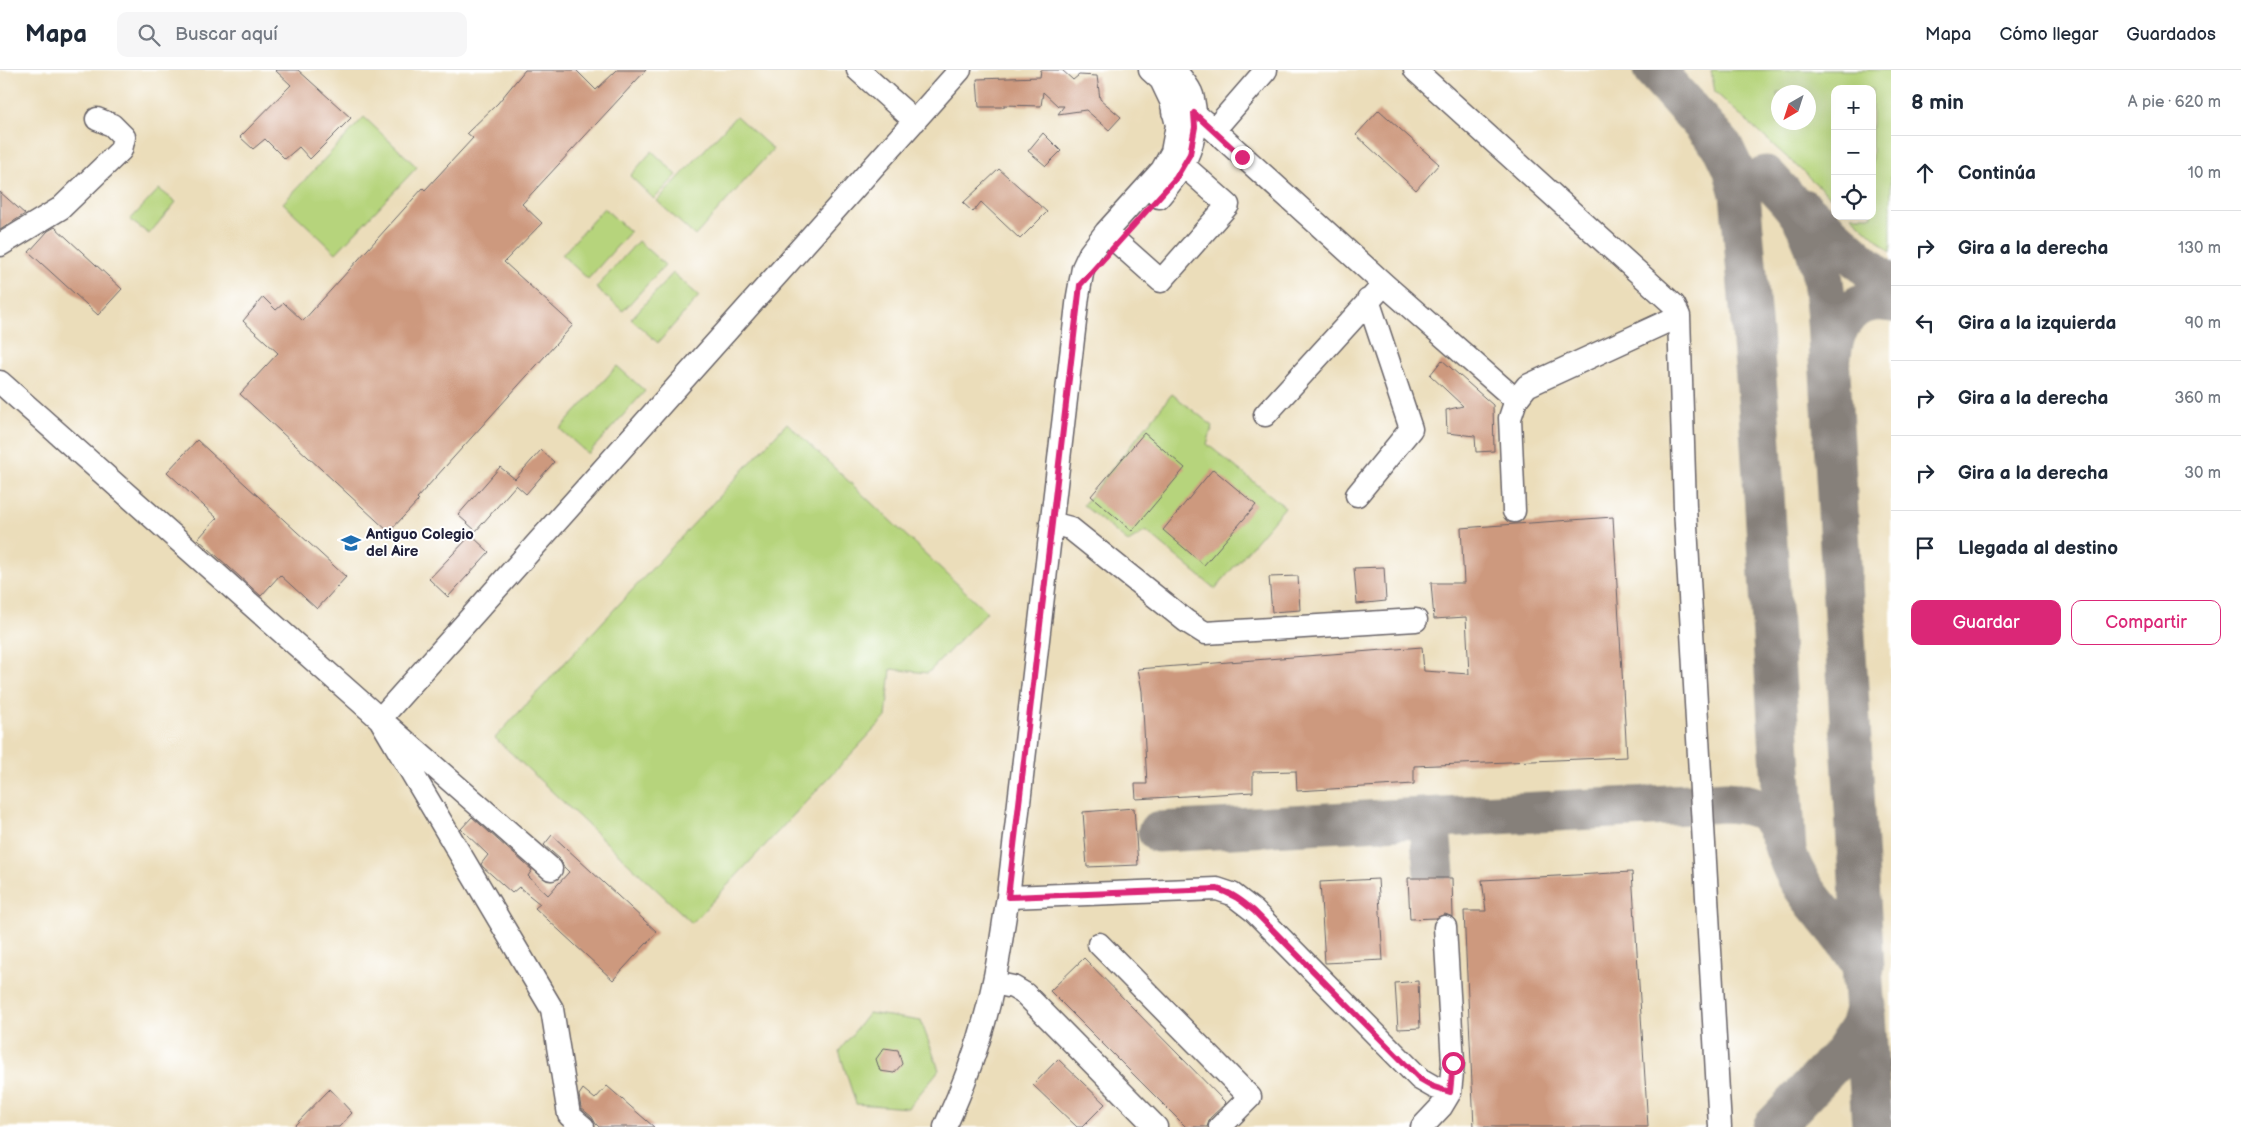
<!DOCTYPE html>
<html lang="es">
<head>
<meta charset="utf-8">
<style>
	:root { --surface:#fff; --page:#f6f6f7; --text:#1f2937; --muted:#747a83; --line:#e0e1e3; --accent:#db2777 }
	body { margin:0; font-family:"Balsamiq Sans",sans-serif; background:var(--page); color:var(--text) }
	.controls { position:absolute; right:15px; top:15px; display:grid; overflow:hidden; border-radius:10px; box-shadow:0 5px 20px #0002 }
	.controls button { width:45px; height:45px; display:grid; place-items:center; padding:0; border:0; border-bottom:1px solid var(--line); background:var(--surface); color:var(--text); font:25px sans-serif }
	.compass { position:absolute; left:1771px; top:15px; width:45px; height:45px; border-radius:50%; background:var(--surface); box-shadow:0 5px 20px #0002; rotate:219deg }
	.stop { position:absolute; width:15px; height:15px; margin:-11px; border:4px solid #db2777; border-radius:50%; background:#fff }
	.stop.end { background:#db2777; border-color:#fff; box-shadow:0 1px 5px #0008 }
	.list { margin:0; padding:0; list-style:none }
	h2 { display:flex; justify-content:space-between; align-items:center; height:65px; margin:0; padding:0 20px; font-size:21px }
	h2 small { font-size:16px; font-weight:400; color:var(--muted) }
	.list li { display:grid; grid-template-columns:32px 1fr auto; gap:15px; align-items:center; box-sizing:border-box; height:75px; padding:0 20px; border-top:1px solid var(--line) }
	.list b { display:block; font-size:19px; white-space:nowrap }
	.list em { font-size:16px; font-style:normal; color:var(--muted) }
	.actions { display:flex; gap:10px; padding:15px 20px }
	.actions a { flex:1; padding:11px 0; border:1px solid var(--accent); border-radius:10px; text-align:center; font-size:18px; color:var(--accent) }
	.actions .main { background:var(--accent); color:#fff }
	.icon { flex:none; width:28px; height:28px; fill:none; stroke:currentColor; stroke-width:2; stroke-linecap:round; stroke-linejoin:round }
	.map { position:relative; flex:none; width:1891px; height:1057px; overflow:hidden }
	header { display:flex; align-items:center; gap:30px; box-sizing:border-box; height:70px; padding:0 25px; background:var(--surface); border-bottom:1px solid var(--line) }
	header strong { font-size:24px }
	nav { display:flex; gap:28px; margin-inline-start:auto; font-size:18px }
	.search { width:350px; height:45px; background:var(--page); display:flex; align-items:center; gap:12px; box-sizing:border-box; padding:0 18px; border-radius:10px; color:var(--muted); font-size:19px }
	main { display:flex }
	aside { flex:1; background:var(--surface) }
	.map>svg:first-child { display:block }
	.green { fill:#b6d47b; stroke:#6c7b5b; fill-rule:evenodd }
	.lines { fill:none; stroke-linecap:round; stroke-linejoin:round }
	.taxiway { stroke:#86807a; stroke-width:41 }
	.building { fill:#cd997e }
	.minor-casing { stroke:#686367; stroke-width:25 }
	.minor { stroke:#fff; stroke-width:22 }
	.route { stroke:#db2777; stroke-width:6 }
	.labels { text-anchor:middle; stroke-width:4; stroke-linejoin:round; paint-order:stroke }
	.poi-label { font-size:15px; font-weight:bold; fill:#22223b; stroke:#fff; text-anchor:start }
</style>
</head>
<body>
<header>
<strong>Mapa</strong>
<div class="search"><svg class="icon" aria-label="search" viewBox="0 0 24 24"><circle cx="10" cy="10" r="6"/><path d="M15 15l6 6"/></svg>Buscar aquí</div>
<nav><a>Mapa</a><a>Cómo llegar</a><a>Guardados</a></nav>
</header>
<main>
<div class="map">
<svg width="1891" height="1057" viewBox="0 0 1891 1057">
	<rect width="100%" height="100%" fill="#fff"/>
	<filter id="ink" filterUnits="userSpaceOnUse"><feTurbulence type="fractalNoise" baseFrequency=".02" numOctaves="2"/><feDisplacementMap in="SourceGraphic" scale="10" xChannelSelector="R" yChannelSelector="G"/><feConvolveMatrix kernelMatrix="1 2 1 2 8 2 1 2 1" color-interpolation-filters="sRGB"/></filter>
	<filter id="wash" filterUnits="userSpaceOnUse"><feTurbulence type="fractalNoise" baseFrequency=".0096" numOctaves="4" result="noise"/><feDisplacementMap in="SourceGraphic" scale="20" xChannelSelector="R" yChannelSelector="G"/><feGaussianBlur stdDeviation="1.12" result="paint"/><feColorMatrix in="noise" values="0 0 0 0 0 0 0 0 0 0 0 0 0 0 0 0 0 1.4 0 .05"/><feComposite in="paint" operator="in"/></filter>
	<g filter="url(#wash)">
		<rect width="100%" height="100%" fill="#ebddba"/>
		<path class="green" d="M1711 0H1891V182L1851 146H1872V19H1835V131L1715 22ZM1778 22H1808V52H1778Z
			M736 46 773 79 695 166 657 131Z
			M364 47 417 97 336 183 283 133Z
			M652 81 677 105 654 129 630 106Z
			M159 119 176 132 149 164 130 150Z
			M604 138 630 162 588 209 562 185Z
			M638 171 665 195 623 241 596 218Z
			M673 203 699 226 658 273 631 249Z
			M617 296 645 321 588 384 560 359Z
			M1172 324 1213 356 1207 374 1285 437 1215 519 1146 461 1128 472 1083 435Z
			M787 353 987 542 928 603 891 599 886 647 692 853 495 668Z
			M869 943 921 951 939 1000 908 1038 856 1034 839 981Z"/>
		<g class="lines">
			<path class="taxiway" d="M1654 0 1723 77 1733 98 1740 124 1759 343 1786 781C1800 828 1840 854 1862 896L1872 1057
				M1766 106C1778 119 1794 134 1803 150 1829 195 1826 252 1830 302L1864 898
				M1803 139 1891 218
				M1831 287C1833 253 1855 224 1891 232
				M1429 748 1434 802
				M1158 762 1726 732C1763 735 1774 742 1785 779
				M1773 1057 1844 982 1860 957 1866 936"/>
		</g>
		<g id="blocks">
			<path class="building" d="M275 0H298L351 48 310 89 299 77 285 89 265 69 253 79 240 67 291 15Z
				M525 0H576L596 20 617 0H646L522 134 542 153 504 192 573 255 417 428 419 430 389 462 240 324 278 283 243 251 263 227 276 240 284 233 303 251 423 118 425 120 473 68 467 63 498 33Z
				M1041 0H1062L1073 10 1079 5 1097 6 1100 29 1121 47 1109 60 1086 40 1058 44 1064 36H1058L1043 22 1041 36 1004 35V37H979L977 9 1040 7Z
				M1379 40 1439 94 1416 120 1356 65Z
				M1043 63 1061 81 1046 96 1028 81Z
				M999 99 1047 142 1020 169 981 132 973 142 963 133Z
				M0 122 25 144 0 160Z
				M55 157 122 219 98 245 29 182 48 161Z
				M1442 290 1493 335 1494 381 1476 382 1475 366 1447 363 1446 340 1463 336 1430 305Z
				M1144 363 1185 398 1132 461 1091 426Z
				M197 370 346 507 317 539 280 505 261 526 198 469 217 448 167 402Z
				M541 380 554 392 526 424 516 415 476 461 458 445 500 397 515 409Z
				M1213 399 1256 435 1204 495 1163 460Z
				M1613 447 1627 687 1414 696V714L1297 721 1296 701 1253 702V722L1136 729 1135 714H1147L1142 621 1138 599 1422 577 1424 601 1469 604 1466 547 1434 549 1431 513H1464L1461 458Z
				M471 465 489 482 448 527 429 509Z
				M1384 497 1386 531 1357 534 1354 498Z
				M1298 506 1300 540 1272 542 1269 507Z
				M1134 738 1138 795 1087 797 1083 742Z
				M472 747 532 800 528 806 548 825 569 802 564 797 560 789 544 775 552 765 657 862 613 910 535 838 540 834 519 817 512 823 483 797 481 794 488 785 461 759Z
				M1632 802 1648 1057H1474L1464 841H1486L1482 810Z
				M1408 808H1452L1453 847 1445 844 1436 848 1410 849Z
				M1378 809 1383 890 1325 893 1320 812Z
				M1084 888 1226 1033 1210 1048 1207 1057H1186L1050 921Z
				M1418 911 1420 958 1398 959 1395 913Z
				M884 978 898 980 902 994 894 1003 880 1001 876 989Z
				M1058 989 1105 1034 1082 1057H1077L1033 1015Z
				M607 1016 654 1057H599L596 1054 592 1047 581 1038 579 1025 583 1019 595 1029Z
				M330 1019 352 1043 339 1057H293Z"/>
		</g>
	</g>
	<g filter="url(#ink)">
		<use href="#blocks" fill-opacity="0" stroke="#686367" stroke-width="1"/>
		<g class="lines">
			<defs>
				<path id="minor" d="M858 0 915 51
					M1415 0 1674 235 1679 246 1685 438 1720 1057
					M1173 42 1194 43 1214 60 1385 215 1516 330
					M1214 60 1266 0
					M1159 127C1185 97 1203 67 1192 25 1190 17 1180 7 1175 0
					M1106 162 1161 211 1228 135 1183 95 1171 89
					M0 175 61 138 121 80 124 67 112 55 97 49
					M0 312 380 649 552 939 569 1045 583 1057
					M1265 345 1378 221
					M1357 425 1411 359 1368 230
					M1514 441 1510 348 1516 330 1527 316 1679 246
					M1051 453 1070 458 1186 551 1205 563 1416 550
					M551 799 380 649 960 0
					M1008 827 1217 819 1232 824 1254 841 1420 1009 1434 1017 1450 1022 1453 993 1445 857
					M1099 874 1250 1027 1220 1057
					M994 913 1013 917 1025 924 1156 1057
					M945 1057C966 1011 984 961 994 911 1000 883 1003 855 1008 827L1078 226 1083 198 1090 183 1106 162 1162 100 1172 82 1177 55 1171 31 1161 10 1150 0
					M1422 1057 1441 1037 1450 1022"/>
			</defs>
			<use href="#minor" class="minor-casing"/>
			<use href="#minor" class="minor"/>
		</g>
	</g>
	<g class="lines" filter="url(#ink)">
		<path class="route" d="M1242 87 1194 43 1195 57 1190 84 1176 108 1080 215 1008 827 1217 819C1232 823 1242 831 1254 841L1420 1009 1434 1017 1450 1022 1453 993"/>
	</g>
	<defs>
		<symbol id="university-bare" viewBox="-9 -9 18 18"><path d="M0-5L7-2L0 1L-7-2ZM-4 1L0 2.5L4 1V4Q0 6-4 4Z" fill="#1f6fb2" stroke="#fff" stroke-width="2.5" paint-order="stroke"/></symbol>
	</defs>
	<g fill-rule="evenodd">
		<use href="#university-bare" x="337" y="459" width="28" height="28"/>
	</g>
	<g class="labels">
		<g class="poi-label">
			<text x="366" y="469">Antiguo Colegio<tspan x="366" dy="17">del Aire</tspan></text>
		</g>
	</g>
</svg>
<div class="controls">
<button>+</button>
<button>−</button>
<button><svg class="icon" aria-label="locate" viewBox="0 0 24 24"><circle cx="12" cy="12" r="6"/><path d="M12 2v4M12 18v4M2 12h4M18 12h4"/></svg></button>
</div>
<svg class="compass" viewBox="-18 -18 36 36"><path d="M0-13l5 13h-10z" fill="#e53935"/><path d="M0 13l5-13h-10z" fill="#747a83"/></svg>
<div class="stop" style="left:1453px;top:993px"></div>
<div class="stop end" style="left:1242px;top:87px"></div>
</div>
<aside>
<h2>8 min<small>A pie · 620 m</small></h2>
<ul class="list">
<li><svg class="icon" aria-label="ahead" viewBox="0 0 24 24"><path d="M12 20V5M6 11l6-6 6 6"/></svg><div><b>Continúa</b></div><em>10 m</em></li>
<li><svg class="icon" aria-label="right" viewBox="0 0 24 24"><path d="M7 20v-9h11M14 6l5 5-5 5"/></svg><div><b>Gira a la derecha</b></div><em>130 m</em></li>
<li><svg class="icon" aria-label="left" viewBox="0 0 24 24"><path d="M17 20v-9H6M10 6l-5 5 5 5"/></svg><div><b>Gira a la izquierda</b></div><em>90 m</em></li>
<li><svg class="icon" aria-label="right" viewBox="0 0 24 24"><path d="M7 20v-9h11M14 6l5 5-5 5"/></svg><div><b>Gira a la derecha</b></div><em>360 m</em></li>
<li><svg class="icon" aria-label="right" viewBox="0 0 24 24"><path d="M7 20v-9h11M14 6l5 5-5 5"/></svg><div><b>Gira a la derecha</b></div><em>30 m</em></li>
<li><svg class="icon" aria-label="arrive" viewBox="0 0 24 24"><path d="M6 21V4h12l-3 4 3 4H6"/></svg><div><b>Llegada al destino</b></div></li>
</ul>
<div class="actions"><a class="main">Guardar</a><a>Compartir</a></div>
</aside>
</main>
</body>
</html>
